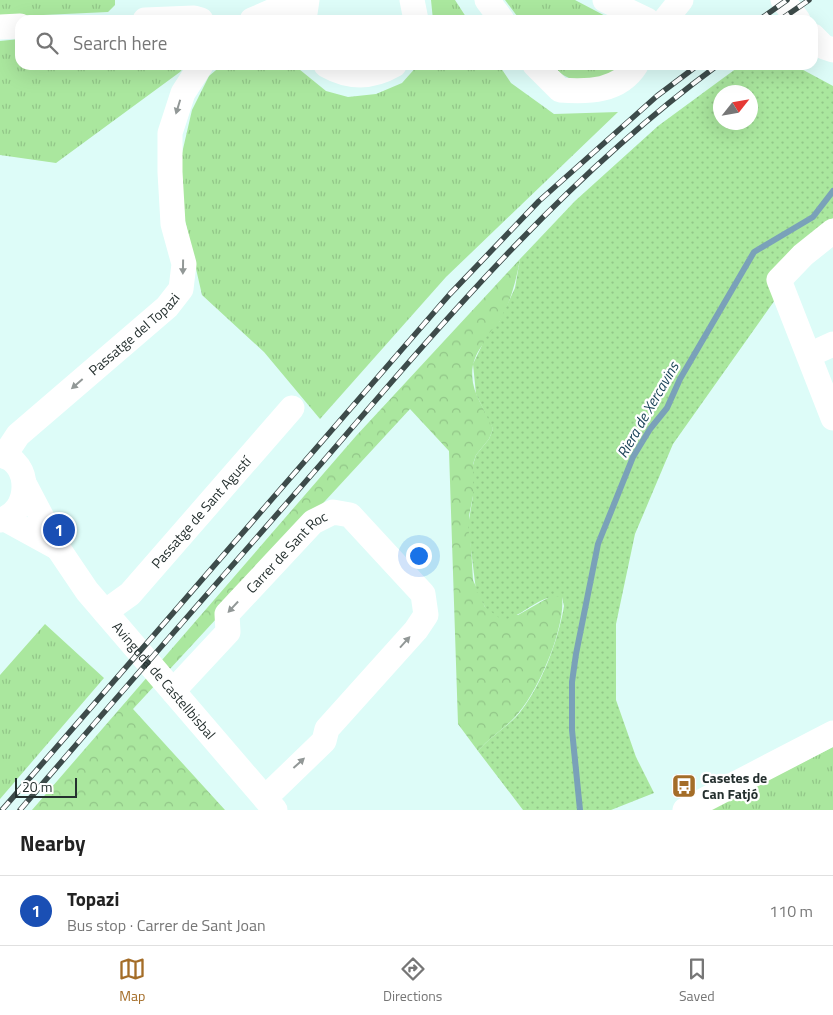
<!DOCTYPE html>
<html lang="en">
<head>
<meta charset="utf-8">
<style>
	:root { --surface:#fff; --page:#f2f2f2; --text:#222; --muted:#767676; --line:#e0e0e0; --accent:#a46d28 }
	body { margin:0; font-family:"Titillium Web",sans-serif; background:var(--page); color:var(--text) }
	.compass { position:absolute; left:713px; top:85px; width:45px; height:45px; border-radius:50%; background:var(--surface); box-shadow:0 5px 20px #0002; rotate:59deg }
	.scale { position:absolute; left:15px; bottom:12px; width:62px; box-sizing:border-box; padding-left:5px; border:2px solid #25302f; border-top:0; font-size:14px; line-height:18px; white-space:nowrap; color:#25302f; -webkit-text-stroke:4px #fff; paint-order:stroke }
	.you { position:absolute; left:418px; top:555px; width:18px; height:18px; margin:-12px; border:4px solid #fff; border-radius:50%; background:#1a73e8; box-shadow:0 0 0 8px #1a73e833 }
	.badge { display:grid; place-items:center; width:32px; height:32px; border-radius:50%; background:var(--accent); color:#fff; font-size:16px; font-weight:700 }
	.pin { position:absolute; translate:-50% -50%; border:2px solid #fff; box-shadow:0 1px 5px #0006 }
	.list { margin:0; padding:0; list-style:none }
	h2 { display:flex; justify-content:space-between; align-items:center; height:65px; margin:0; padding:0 20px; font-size:21px }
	h2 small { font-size:16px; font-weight:400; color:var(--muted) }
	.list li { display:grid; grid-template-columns:32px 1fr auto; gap:15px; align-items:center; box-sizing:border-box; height:70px; padding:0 20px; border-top:1px solid var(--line) }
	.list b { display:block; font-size:19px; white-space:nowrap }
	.list p { margin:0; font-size:16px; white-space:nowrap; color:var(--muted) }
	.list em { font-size:16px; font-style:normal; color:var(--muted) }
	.icon { flex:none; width:28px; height:28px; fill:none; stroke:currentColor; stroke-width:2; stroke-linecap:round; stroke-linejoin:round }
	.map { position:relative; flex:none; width:833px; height:810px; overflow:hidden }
	.search { position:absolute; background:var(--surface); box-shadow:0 5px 20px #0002; left:15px; right:15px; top:15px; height:55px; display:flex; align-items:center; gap:12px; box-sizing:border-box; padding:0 18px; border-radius:15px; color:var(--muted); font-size:19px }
	.sheet { height:135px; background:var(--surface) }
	nav { display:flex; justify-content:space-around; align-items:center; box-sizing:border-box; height:70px; border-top:1px solid var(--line); background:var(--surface); font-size:14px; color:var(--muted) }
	nav a { display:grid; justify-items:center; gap:2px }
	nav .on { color:var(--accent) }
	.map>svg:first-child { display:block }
	.grass { fill:url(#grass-tufts) }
	.forest { fill:url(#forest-crowns) }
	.garden { fill:url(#garden-dots); fill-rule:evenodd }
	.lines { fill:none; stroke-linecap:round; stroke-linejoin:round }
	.stream { stroke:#7aa1b9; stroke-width:6 }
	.minor { stroke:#fff; stroke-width:25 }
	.rail-casing { stroke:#3d4b4a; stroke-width:5.5 }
	.rail { stroke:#fff; stroke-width:4; stroke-dasharray:11; stroke-linecap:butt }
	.oneway { fill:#929897 }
	.labels { text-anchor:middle; stroke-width:4.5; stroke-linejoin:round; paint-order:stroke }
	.street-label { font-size:14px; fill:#25302f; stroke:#fff }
	.poi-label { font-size:14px; font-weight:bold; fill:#25302f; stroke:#fff; text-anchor:start }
	.water-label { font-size:15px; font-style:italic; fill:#153e54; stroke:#fff }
</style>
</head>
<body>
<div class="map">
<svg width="833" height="810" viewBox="0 0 833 810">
	<defs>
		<pattern id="grass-tufts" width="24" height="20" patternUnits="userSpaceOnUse" patternTransform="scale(1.25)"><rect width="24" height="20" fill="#aae79e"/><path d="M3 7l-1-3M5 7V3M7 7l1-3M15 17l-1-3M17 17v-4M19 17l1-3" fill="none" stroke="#92c688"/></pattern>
		<pattern id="forest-crowns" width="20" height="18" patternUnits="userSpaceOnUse" patternTransform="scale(1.25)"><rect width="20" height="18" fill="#aae79e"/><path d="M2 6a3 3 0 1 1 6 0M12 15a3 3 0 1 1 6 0" fill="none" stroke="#92c688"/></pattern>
		<pattern id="garden-dots" width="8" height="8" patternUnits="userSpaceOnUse" patternTransform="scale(1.25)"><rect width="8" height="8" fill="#aae79e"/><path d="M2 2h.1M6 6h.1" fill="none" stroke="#92c688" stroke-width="1.8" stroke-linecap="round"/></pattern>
	</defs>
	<rect width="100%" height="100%" fill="#ddfcf8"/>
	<path class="grass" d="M0 0H115V5L108 12 0 17Z
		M431 0H455L468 20H433Z
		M505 0H575L613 20H520Z
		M20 39V65H186L180 72 56 163 0 155V41Z
		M222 65H294L326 91 348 97 376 94 402 83 418 65H499L511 83 554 114 618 112 446 277 320 419 264 352 202 295 181 203 180 162 192 110 209 76Z
		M553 65H621C608 80 582 86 565 76 560 74 556 68 553 65Z
		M45 624 104 678 0 799V675Z
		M833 747V810H709Z"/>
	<path class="forest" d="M520 259C516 281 511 301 500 321 487 342 468 354 473 383 476 400 488 413 493 429L489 439 476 455 473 464V496L469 516 473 580 485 607 518 615 553 595 562 596C566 628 537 694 515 717 504 729 489 738 478 751L458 724 449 451 410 409 133 709 225 810H32L356 436Z"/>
	<path class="garden" d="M741 65H794L833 86V218L673 444 635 534 616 624V700L636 757 654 793 611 810H523L478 751C489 738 504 729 516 717 540 690 558 642 564 606L562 597C540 593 524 617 502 620L485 607 476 590 468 526 473 496V465L476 455 489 439 493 429 476 394 473 364 486 337 499 322 515 288 520 259 575 201 658 126ZM720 92H750V122H720Z"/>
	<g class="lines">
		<path class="stream" d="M580 810 572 730V682L576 654 598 544 633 457 650 429 667 408 680 379 754 252 813 217 833 191"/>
		<g class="minor">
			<path d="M412 0 416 20"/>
			<path d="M487 0 502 20"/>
			<path d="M605 0 647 20"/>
			<path d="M783 0 798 20"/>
			<path d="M145 20 194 18 201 20"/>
			<path d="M252 20 298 0"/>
			<path d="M304 20 307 0"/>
			<path d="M665 20 681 0"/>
			<path d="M0 27 20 26"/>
			<path d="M813 36 824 47 833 50"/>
			<path d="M326 65C349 78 370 79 394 65"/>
			<path d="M535 65 560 90C588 92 619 92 636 65"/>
			<path d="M833 231 803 255 779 280 833 418"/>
			<path d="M809 355 833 344"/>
			<path d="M0 455C33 461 31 513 0 520"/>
			<path id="s1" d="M4 456 18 435 167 307 181 289 184 264 173 224 170 172V133L183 93 201 65"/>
			<path id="s2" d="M25 485 58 548 87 591 275 810"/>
			<path d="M5 519 58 548"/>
			<path id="s3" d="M105 612 130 594 292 408"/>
			<path id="s4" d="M173 691 228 632 227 614 313 522 333 512 350 515 423 594 426 615 416 630 327 729 324 741 265 798"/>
			<path d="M685 810 833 733"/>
		</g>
		<defs>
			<path id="rail" d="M759 20 787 0
				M780 20 809 0
				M2 810 450 294 539 201 657 96 698 65
				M20 810C119 694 220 580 320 465 444 321 564 178 718 65"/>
		</defs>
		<use href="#rail" class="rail-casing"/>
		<use href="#rail" class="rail"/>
	</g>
	<defs><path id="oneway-solid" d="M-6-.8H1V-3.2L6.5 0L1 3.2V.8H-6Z" transform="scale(1.25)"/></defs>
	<g class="oneway">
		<use href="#oneway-solid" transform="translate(178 107) rotate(107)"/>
		<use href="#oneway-solid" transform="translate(183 267) rotate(91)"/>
		<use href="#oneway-solid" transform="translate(77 384) rotate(139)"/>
		<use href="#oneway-solid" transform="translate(233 607) rotate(133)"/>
		<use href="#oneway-solid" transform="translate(405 642) rotate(-48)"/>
		<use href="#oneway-solid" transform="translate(299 763) rotate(-42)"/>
	</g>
	<defs>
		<symbol id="bus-square" viewBox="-11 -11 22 22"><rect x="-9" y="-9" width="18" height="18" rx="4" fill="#a46d28" stroke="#fff"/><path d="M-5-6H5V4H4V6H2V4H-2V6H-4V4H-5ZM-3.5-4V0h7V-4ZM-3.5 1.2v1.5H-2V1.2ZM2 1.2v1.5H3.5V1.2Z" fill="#fff"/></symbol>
	</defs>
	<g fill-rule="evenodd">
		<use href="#bus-square" x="670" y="772" width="28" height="28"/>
	</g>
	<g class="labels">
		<g class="street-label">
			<text dy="5" stroke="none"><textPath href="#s1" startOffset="179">Passatge del Topazi</textPath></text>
			<text dy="5" stroke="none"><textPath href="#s3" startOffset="139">Passatge de Sant Agustí</textPath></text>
			<text dy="5" stroke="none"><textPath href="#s4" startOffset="185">Carrer de Sant Roc</textPath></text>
			<text dy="5" stroke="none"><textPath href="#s2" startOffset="241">Avinguda de Castellbisbal</textPath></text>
		</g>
		<g class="poi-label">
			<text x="702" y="783">Casetes de<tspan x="702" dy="16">Can Fatjó</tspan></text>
		</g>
		<g class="water-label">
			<text transform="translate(648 410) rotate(-60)" y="5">Riera de Xercavins</text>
		</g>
	</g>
</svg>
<svg class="compass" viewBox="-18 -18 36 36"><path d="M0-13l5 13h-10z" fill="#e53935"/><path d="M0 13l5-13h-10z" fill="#767676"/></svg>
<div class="scale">20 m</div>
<div class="you"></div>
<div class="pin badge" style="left:59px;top:530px;background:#1a4fb4">1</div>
<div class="search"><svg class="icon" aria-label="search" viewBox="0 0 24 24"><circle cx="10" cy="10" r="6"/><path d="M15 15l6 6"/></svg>Search here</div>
</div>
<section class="sheet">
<h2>Nearby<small></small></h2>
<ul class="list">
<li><span class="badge" style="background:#1a4fb4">1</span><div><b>Topazi</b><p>Bus stop · Carrer de Sant Joan</p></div><em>110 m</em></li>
</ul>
</section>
<nav>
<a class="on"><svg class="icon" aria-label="map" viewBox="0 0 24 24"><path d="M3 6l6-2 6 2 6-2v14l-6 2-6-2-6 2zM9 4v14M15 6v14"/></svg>Map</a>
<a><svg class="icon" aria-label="directions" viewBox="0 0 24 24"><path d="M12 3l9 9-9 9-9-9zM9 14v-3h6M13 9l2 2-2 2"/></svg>Directions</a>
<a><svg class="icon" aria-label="saved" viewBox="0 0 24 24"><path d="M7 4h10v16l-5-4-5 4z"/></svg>Saved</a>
</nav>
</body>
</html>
